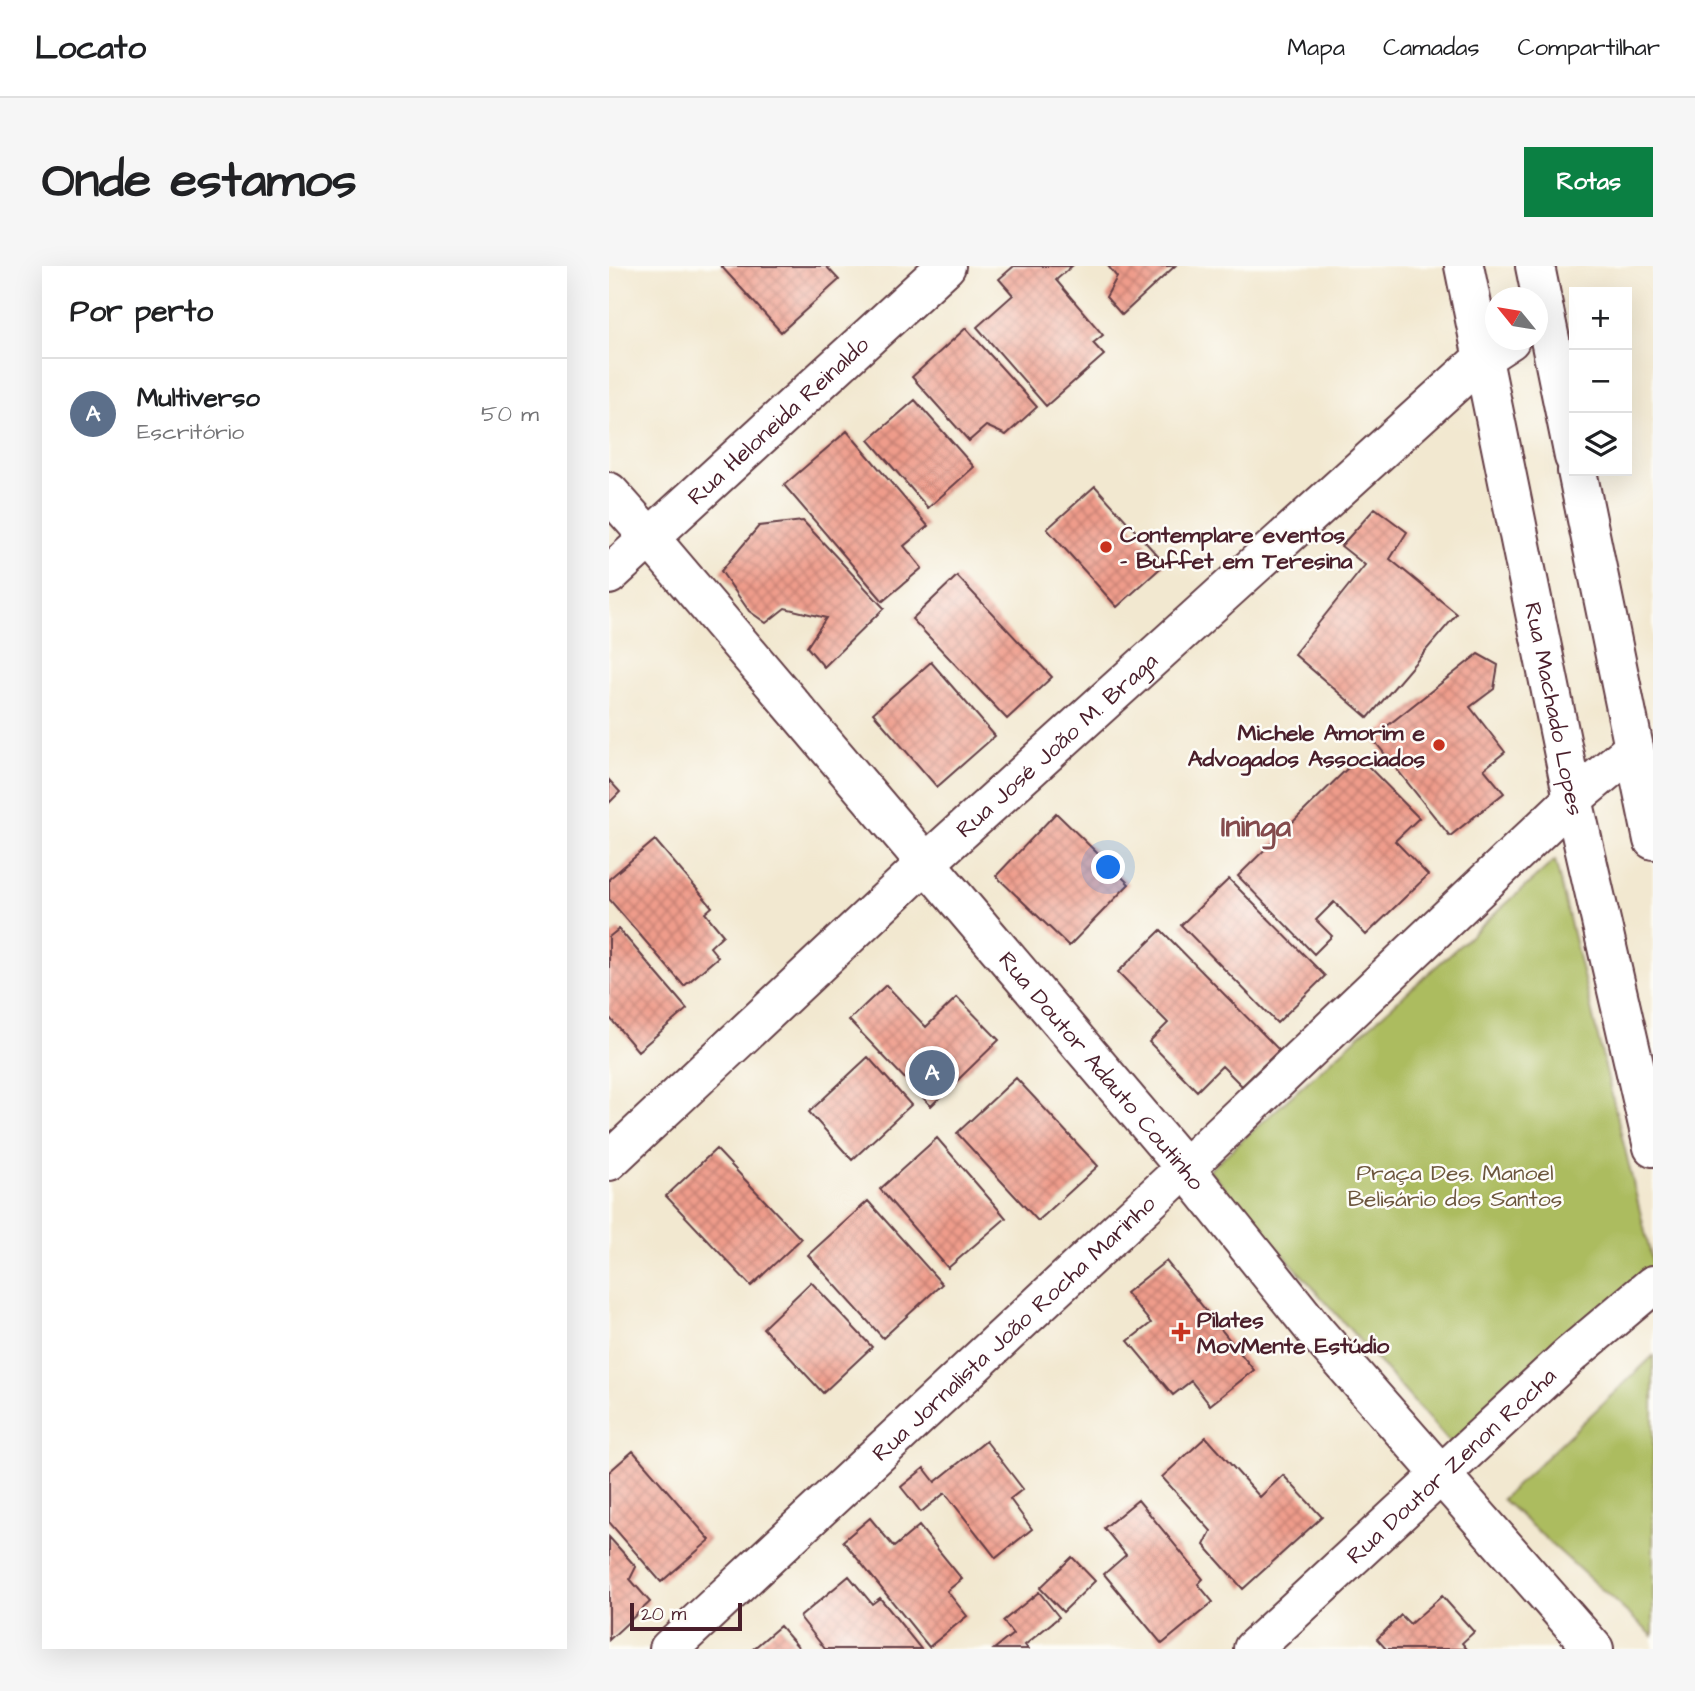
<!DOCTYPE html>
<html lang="pt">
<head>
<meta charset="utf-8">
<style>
	:root { --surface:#fff; --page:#f6f6f6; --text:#202124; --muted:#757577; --line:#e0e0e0; --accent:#0b8043 }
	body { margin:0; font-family:"Architects Daughter",sans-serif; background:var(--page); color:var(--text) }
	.controls { position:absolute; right:21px; top:21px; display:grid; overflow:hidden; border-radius:0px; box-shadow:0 7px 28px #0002 }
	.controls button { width:63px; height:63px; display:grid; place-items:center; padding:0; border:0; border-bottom:2px solid var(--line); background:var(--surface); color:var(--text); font:35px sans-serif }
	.compass { position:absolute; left:876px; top:21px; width:63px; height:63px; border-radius:50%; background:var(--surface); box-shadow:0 7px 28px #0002; rotate:300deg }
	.scale { position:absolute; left:21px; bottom:18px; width:112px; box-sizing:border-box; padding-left:7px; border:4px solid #4a1f2b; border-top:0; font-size:19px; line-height:24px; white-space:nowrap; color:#4a1f2b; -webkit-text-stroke:5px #fdfcf7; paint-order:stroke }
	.you { position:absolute; left:500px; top:602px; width:24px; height:24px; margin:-18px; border:5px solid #fff; border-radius:50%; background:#1a73e8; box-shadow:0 0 0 10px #1a73e833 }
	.badge { display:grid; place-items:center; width:46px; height:46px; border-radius:50%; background:var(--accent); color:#fff; font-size:23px; font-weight:700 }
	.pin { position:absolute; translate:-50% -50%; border:4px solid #fff; box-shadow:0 2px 7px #0006 }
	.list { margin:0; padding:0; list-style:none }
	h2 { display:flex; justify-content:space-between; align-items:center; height:91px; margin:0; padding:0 28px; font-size:30px }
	h2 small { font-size:23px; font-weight:400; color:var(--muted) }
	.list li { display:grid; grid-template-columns:46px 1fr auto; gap:21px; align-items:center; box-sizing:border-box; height:112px; padding:0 28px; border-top:2px solid var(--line) }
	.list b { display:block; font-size:26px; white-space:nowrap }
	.list p { margin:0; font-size:23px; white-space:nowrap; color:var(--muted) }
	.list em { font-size:23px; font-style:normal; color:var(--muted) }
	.icon { flex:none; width:38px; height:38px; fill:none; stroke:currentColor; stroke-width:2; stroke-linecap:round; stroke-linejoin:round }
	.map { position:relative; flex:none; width:1044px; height:1383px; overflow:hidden; border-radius:0px }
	header { display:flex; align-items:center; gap:42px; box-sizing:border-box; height:98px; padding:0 35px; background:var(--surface); border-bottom:2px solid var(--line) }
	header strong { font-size:33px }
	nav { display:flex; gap:38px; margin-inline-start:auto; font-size:24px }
	.intro { display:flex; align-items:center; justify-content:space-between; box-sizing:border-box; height:168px; padding:0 42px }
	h1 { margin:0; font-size:49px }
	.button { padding:18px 32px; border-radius:0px; background:var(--accent); color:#fff; font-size:24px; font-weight:700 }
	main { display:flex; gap:42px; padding:0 42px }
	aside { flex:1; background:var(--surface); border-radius:0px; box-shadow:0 7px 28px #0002 }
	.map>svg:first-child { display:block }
	.park { fill:#acbc5e; stroke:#7b6e44; stroke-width:2 }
	.building { fill:url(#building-cross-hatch) }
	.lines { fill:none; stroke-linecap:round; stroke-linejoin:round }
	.minor-casing { stroke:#633d44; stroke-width:42 }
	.minor { stroke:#fff; stroke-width:38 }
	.poi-dot { fill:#c8321e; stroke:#fdfcf7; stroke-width:2.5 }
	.labels { text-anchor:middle; stroke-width:5; stroke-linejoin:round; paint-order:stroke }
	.street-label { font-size:23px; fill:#4a1f2b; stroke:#fdfcf7 }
	.poi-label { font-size:23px; font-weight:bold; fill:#4a1f2b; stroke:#fdfcf7; text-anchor:start }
	.park-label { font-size:23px; fill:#6c563d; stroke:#fdfcf7 }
	.district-label { font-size:30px; font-weight:bold; fill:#844b4d; stroke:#fdfcf7 }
</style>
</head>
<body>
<header>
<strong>Locato</strong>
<nav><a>Mapa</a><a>Camadas</a><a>Compartilhar</a></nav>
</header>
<div class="intro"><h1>Onde estamos</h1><a class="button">Rotas</a></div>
<main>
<aside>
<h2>Por perto<small></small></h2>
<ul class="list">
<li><span class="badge" style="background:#5c6f8a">A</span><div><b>Multiverso</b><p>Escritório</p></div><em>50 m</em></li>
</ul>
</aside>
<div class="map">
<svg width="1044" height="1383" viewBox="0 0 1044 1383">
	<defs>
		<pattern id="building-cross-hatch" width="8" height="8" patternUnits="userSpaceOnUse" patternTransform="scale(1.75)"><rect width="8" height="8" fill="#ef9c8b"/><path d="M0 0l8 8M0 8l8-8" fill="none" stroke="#c47f72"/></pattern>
	</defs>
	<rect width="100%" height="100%" fill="#fdfcf7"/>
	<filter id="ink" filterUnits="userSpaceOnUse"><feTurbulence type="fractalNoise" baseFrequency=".0143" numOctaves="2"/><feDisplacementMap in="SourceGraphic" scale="14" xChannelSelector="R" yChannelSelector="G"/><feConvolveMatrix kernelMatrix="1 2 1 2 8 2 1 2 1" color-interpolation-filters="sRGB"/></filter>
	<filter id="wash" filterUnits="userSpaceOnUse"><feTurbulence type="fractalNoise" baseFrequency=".00686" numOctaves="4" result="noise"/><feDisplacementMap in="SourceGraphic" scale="28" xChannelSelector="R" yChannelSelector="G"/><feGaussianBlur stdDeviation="1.57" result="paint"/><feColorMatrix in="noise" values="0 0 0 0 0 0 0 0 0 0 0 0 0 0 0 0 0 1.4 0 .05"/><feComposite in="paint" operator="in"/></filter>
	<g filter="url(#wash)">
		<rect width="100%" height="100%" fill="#f2e8d0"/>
		<path class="park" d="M946 594 1044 999 843 1179 600 904Z
			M1044 1090V1370L893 1233Z"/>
		<g id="blocks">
			<path class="building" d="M112 0H217L230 14 172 66Z
				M405 0H463L447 14 494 69 484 77 495 89 437 140 368 61 404 29 390 13Z
				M499 0H566L513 49 497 31 508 11Z
				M357 62 428 141 397 169 377 160 360 175 303 111Z
				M306 134 365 201 319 242 260 174Z
				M238 165 319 260 295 280 313 302 274 335 175 219Z
				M486 220 556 298 508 341 438 263Z
				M766 242 798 266 781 293 848 348 759 452 685 388 756 299 732 280Z
				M194 255 275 342 215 401 198 381 217 352 176 342 157 357 140 345 112 305 150 260Z
				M348 310 443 411 398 453 303 353Z
				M869 388 889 399 885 423 861 441 896 486 875 503 895 527 841 570 763 472Z
				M322 396 386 470 328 521 264 447Z
				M750 491 810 552 786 575 819 609 757 669 725 636 707 654 723 670 705 688 629 610Z
				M0 514 11 526 0 537Z
				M447 547 520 618 460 680 387 610Z
				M46 574 103 641 96 647 114 669 101 681 109 691 75 720 0 633V613Z
				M620 613 716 710 668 757 572 659Z
				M10 663 78 743 29 785 0 751V671Z
				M552 664 670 784 633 820 613 800 588 825 540 776 559 757 509 706Z
				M277 719 317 761 348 731 390 774 322 840 240 754Z
				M259 791 302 839 243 894 200 846Z
				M407 812 489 900 429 955 348 867Z
				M328 872 397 952 339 1002 271 923Z
				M107 883 192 973 142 1020 57 930Z
				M259 935 333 1018 274 1072 199 989Z
				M557 995 645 1104 601 1139 582 1115 564 1129 519 1075 542 1057 517 1027Z
				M202 1016 263 1081 214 1127 154 1062Z
				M597 1171 651 1231 674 1209 713 1251 634 1323 595 1279 602 1265 553 1211Z
				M377 1175 414 1223 401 1233 423 1263 387 1292 336 1227 312 1246 292 1221 315 1202 326 1216Z
				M24 1185 101 1274 52 1316 0 1256V1206Z
				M529 1234 594 1313 589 1318 604 1336 553 1378 495 1308 517 1289 495 1262Z
				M261 1252 285 1281 310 1260 353 1313 338 1325 358 1350 320 1381 234 1275Z
				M0 1271 27 1301 21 1313 41 1336 0 1374Z
				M463 1291 486 1315 454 1346 431 1322Z
				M240 1310 263 1338 271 1332 312 1383H216L191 1351Z
				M430 1326 450 1351 416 1379 419 1383H385L404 1368 394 1355Z
				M833 1330 865 1366 853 1377 858 1383H777L768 1373 792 1349 801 1358Z
				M171 1360 191 1383H144Z"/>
		</g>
	</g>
	<g filter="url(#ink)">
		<use href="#blocks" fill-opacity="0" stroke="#633d44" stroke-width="2"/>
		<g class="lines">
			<defs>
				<g id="minor">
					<path id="s1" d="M855 0 964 533 1044 881"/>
					<path d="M926 0 965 191"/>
					<path d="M968 205 1044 574"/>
					<path id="s2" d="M0 226 41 272 576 902 708 1067 985 1383"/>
					<path id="s3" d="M0 309 337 0"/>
					<path id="s4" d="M0 895 316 598 875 91 901 74"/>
					<path id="s5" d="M60 1383 576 902 964 533 1025 482"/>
					<path id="s6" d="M644 1383 961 1089 1044 1019"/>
				</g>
			</defs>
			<use href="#minor" class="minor-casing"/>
			<use href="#minor" class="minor"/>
		</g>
	</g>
	<g class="poi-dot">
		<circle cx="497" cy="281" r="7"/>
		<circle cx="830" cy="479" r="7"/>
		<path d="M568.5 1055.5h7v7h7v7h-7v7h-7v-7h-7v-7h7z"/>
	</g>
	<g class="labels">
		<g class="street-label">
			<text dy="8" stroke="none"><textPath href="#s3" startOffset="229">Rua Heloneida Reinaldo</textPath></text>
			<text dy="8" stroke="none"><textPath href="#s1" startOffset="452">Rua Machado Lopes</textPath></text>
			<text dy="8" stroke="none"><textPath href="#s4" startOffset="611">Rua José João M. Braga</textPath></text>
			<text dy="8" stroke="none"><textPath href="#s2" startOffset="760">Rua Doutor Adauto Coutinho</textPath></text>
			<text dy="8" stroke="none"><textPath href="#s5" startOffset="471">Rua Jornalista João Rocha Marinho</textPath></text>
			<text dy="8" stroke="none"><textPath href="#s6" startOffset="270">Rua Doutor Zenon Rocha</textPath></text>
		</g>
		<g class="poi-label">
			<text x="511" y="276">Contemplare eventos<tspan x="511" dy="26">- Buffet em Teresina</tspan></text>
			<text x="816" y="474" text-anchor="end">Michele Amorim e<tspan x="816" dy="26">Advogados Associados</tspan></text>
			<text x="588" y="1061">Pilates<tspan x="588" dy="26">MovMente Estúdio</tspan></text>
		</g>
		<g class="park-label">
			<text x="846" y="914">Praça Des. Manoel<tspan x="846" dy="26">Belisário dos Santos</tspan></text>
		</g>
		<g class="district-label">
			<text x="647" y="570">Ininga</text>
		</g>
	</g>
</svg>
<div class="controls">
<button>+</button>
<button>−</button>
<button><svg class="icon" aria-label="layers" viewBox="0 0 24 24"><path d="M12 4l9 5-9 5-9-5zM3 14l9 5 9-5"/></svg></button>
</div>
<svg class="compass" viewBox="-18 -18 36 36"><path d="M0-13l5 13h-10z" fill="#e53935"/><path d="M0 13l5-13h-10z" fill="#757577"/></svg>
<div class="scale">20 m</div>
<div class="you"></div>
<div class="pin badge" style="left:323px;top:807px;background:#5c6f8a">A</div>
</div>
</main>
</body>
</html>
